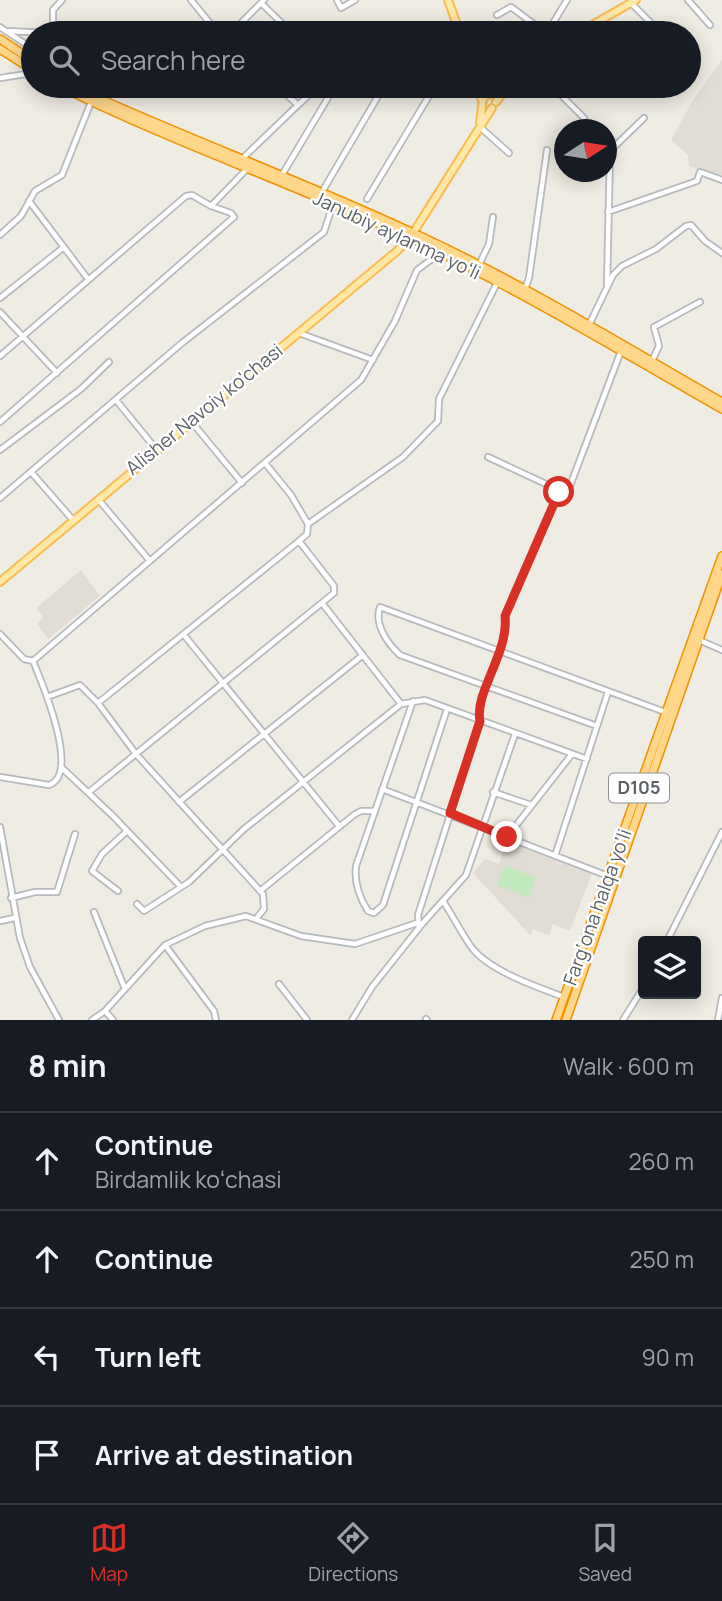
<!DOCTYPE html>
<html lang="en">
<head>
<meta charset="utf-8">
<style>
	:root { --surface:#171b24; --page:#242831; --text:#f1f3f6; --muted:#9ea1a6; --line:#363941; --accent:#d93025 }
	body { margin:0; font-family:Manrope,sans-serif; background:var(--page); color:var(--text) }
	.controls { position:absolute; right:21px; bottom:21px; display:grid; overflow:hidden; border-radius:7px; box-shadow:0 4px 18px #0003 }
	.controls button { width:63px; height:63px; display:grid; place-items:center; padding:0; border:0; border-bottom:2px solid var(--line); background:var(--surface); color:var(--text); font:35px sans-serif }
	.compass { position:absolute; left:554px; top:119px; width:63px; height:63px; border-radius:50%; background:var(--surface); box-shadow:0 4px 18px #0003; rotate:78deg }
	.stop { position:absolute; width:21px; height:21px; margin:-16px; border:5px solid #d93025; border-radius:50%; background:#fff }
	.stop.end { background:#d93025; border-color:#fff; box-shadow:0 2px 7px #0008 }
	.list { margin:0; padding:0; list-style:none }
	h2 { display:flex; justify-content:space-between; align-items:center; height:91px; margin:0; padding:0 28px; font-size:30px }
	h2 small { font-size:23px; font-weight:400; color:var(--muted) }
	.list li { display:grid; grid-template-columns:46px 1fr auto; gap:21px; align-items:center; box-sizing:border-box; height:98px; padding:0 28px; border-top:2px solid var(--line) }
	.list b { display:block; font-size:26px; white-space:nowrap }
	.list p { margin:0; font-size:23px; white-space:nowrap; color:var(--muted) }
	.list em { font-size:23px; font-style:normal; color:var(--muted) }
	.icon { flex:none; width:38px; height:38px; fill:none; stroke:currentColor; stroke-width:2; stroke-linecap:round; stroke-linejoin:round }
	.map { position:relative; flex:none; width:722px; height:1020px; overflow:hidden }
	.search { position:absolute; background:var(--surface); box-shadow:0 4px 18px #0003; left:21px; right:21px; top:21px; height:77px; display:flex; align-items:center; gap:18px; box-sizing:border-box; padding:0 24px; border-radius:38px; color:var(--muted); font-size:26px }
	.sheet { height:483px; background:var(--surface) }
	nav { display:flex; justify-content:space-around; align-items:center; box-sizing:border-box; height:98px; border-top:2px solid var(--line); background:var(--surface); font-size:19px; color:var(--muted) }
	nav a { display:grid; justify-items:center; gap:4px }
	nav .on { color:var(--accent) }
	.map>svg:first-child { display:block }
	.education { fill:#e1ddd4 }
	.green { fill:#c2e8be }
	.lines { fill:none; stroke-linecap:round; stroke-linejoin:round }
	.minor-casing { stroke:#b6babe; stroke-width:8 }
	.major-casing { stroke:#fbbc51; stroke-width:10 }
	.highway-casing { stroke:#f29200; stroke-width:10 }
	.minor { stroke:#fff; stroke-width:4.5 }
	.major { stroke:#ffe9a8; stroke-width:6 }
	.highway { stroke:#ffd78a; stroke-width:7 }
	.route { stroke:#d93025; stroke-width:9 }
	.labels { text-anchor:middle; stroke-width:5; stroke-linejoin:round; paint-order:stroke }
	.shield { fill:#fff; stroke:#8c9093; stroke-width:2 }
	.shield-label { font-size:18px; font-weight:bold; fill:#5b6165 }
	.street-label { font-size:19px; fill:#5b6165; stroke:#fff }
</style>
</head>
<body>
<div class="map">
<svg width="722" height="1020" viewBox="0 0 722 1020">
	<rect width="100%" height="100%" fill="#efece3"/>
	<path class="education" d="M722 60V179L689 166 688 155 671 140 693 100Z
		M81 570 100 596 48 639 37 624 43 617 36 608Z
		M507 842 592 873 570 931 553 924 549 935 533 929 530 935 473 873 485 859 499 864Z"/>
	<path class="green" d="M505 865 536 878 529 898 497 885Z"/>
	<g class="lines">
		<defs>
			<path id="minor" d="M191 0 218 33
				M337 0 341 8 355 0
				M688 0 710 25
				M261 3 292 33
				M631 3 661 33
				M497 15 511 7 546 33
				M593 25 602 33
				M0 27 33 49
				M6 31 51 33
				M53 33V10L62 0
				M231 33 264 0
				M547 33 567 0
				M0 78 33 73
				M552 86 584 118
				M602 86 603 87
				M298 105 319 86
				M480 127 509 153
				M242 159 298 105 277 86
				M282 175 335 86
				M322 192 384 86
				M367 199 435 86
				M29 201 88 279
				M608 212 697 181 700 172 722 180
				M0 235 21 216 35 191 62 175 91 102
				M479 265 489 244 493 217
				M607 285 610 154 614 147 644 118
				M525 289 529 278 547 150
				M0 298 64 247
				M0 312 57 373
				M589 325 613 275 622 266 656 249 686 226 691 225 705 241 722 253
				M299 333 373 360
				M0 356 186 196 192 195 211 206 247 169
				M652 361 659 346 654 327 700 302
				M116 400 156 449
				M191 421 242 483
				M0 422 234 217 231 213 211 206
				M0 450 81 389 109 362
				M488 457 561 491
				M265 463 291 495 308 524 403 457 438 421 439 399 497 283
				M31 472 73 520
				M0 498 182 343 324 232 333 204
				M98 499 150 561
				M322 603 401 704
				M0 634 24 659 33 661C42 683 81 774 49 785L0 777
				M184 635 339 826
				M699 640 722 650
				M33 661 361 380 395 321 417 270 440 253
				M47 697 80 685 98 703
				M413 701 356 866C354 883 359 897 368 911L374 913 383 905 447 709
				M597 726 400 655C387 643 374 624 380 607L665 712
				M62 768 113 816 181 887
				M382 789 608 876
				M89 792 334 593V586L299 541 307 534 308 524
				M493 792 531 805
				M179 802 363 655
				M0 827 20 938 30 967 59 1020
				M507 837 572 754
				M555 856 608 692
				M118 891 92 871 102 854 127 831
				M260 891 355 814 361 811H374
				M11 898 35 892H57L75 834
				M443 901C453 916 461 933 472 948 490 971 537 987 564 997
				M137 904 144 911 189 882 244 829 401 704 425 700 587 759
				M94 912 125 989
				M256 919 264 909 263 894 136 754 98 703 299 541
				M0 921 14 918
				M419 928 418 915 480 721C474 693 509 653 505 616L559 492 570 486 621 351
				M667 941 722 832
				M165 945 214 1011 216 1020
				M279 984 307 1020
				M105 1011 113 1020
				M426 1019 427 1020
				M92 1020 105 1011 165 945 205 926 246 916 301 936 355 944 417 923
				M352 1020 372 987 422 924 466 875 515 734
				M623 1020 643 988
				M718 1020 722 998"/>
			<path id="major" d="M448 0 460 33
				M578 33 636 0
				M477 86 482 100
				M496 102 508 86
				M480 123 483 98 504 86
				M0 582 397 251 410 238 492 108"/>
			<path id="highway" d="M0 39 33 61
				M0 49 33 70
				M60 86C174 143 295 184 410 238 518 289 619 350 722 409
				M75 86 107 102C212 148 320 189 424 238 527 286 624 346 722 402
				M556 1020 722 556
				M566 1020 722 574"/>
		</defs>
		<use href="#minor" class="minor-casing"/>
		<use href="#major" class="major-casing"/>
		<use href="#highway" class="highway-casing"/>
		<use href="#minor" class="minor"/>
		<use href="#major" class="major"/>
		<use href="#highway" class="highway"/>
	</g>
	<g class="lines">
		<path class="route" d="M507 837 450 813 480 721C474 693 509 653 505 616L559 492"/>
	</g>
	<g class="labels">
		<rect class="shield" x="609" y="773.5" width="60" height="29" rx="5"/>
		<g class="shield-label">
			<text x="639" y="794">D105</text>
		</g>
		<g class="street-label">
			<text transform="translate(397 235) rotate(25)" y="7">Janubiy aylanma yoʻli</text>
			<text transform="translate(204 409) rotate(-39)" y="7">Alisher Navoiy ko'chasi</text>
			<text transform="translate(597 907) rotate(-70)" y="7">Farg‘ona halqa yo‘li</text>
		</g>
	</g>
</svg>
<div class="controls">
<button><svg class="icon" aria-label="layers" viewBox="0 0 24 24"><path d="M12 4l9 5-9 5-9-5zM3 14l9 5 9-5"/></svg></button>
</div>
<svg class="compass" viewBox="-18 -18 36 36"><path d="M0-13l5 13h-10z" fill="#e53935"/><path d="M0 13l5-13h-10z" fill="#9ea1a6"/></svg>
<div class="stop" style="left:559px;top:492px"></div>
<div class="stop end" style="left:507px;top:837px"></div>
<div class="search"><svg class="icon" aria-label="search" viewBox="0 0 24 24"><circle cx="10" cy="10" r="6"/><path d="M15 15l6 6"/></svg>Search here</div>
</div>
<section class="sheet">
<h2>8 min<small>Walk · 600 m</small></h2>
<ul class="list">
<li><svg class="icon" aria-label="ahead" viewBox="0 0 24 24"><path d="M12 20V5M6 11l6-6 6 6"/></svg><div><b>Continue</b><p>Birdamlik koʻchasi</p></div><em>260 m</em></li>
<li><svg class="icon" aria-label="ahead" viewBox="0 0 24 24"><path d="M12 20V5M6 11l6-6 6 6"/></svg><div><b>Continue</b></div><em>250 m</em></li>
<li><svg class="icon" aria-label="left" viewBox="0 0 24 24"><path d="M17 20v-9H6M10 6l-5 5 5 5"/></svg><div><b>Turn left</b></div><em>90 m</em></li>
<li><svg class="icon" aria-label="arrive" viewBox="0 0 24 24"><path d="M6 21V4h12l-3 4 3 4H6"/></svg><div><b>Arrive at destination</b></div></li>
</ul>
</section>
<nav>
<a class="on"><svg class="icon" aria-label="map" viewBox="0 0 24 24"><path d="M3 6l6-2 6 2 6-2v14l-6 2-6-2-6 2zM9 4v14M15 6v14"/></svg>Map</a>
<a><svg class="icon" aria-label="directions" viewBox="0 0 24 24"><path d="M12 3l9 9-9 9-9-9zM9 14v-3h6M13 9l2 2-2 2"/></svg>Directions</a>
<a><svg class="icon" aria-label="saved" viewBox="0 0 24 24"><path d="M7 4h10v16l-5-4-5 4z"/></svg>Saved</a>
</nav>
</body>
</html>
